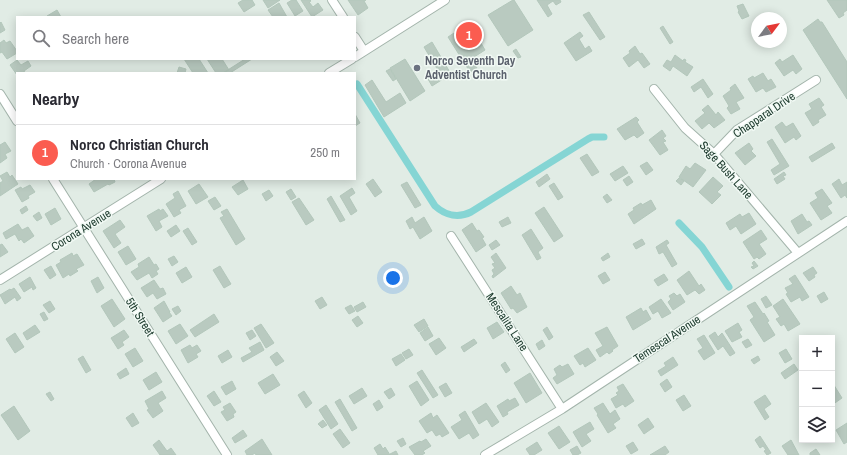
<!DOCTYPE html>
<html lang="en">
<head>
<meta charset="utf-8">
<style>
	:root { --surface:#fff; --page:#f2f2f3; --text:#2b2b33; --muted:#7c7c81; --line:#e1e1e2; --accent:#fb5c50 }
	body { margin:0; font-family:"Archivo Narrow",sans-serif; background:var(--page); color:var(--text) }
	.controls { position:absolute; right:12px; bottom:12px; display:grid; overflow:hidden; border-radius:0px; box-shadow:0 2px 10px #0003 }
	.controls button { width:36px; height:36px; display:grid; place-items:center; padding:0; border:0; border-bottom:1px solid var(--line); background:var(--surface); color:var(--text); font:20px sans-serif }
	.compass { position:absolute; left:751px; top:12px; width:36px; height:36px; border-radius:50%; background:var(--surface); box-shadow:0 2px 10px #0003; rotate:58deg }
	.you { position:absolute; left:393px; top:278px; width:14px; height:14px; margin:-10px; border:3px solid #fff; border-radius:50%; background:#1a73e8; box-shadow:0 0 0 6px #1a73e833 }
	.badge { display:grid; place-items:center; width:26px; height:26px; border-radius:50%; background:var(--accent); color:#fff; font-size:13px; font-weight:700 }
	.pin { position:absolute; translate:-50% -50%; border:2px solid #fff; box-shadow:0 1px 4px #0006 }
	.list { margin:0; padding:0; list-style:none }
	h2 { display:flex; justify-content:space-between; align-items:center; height:52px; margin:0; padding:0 16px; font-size:17px }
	h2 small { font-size:13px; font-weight:400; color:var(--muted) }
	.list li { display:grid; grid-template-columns:26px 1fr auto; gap:12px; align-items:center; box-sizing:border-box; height:56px; padding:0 16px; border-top:1px solid var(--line) }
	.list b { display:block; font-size:15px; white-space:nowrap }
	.list p { margin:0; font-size:13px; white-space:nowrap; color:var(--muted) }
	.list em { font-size:13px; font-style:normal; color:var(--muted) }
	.icon { flex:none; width:22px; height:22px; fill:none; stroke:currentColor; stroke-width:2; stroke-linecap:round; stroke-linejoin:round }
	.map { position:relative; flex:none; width:847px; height:455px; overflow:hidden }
	.search { position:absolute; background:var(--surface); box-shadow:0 2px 10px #0003; left:16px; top:16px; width:340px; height:44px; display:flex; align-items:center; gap:10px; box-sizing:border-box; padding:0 14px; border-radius:0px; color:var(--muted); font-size:15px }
	.panel { position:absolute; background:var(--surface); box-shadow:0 2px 10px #0003; left:16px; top:72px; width:340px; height:108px; border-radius:0px }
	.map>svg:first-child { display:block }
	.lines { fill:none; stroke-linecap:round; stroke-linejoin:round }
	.canal { stroke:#85d5d4; stroke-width:7 }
	.building { fill:#b9cac0; stroke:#b3c7bb }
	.street-casing { stroke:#a3b4ab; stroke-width:10 }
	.street { stroke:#fff; stroke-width:8 }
	.worship-dot { fill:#6b7280; stroke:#f1f9f4; stroke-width:1.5 }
	.labels { text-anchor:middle; stroke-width:3; stroke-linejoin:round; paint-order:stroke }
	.worship-label { font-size:12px; font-weight:bold; fill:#5b616d; stroke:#f1f9f4; text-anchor:start }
	.street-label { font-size:12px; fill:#203e31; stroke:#f1f9f4 }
</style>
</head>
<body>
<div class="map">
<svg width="847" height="455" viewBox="0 0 847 455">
	<rect width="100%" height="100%" fill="#e1ece5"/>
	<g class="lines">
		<path class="canal" d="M357 84 435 206C446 216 459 218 471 212L588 139 592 137H604
			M679 223 702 247 729 287"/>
	</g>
	<path class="building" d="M243 0H252L255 5 244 12 238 3Z
		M263 0H280L268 8Z
		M292 0H296L303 11 295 16 287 3Z
		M301 0H310L311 1 309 2 313 7 318 3 323 10 312 17Z
		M348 0H366L364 1 368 8 358 15Z
		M513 0H514L533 30 508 46 488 15Z
		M537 0H560L561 2 556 5 553 1 547 5 552 14 548 17Z
		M827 0H847V10L843 13 844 15 839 18Z
		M279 3 287 17H273L268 10Z
		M743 4 749 16 742 19 738 12 739 11 737 6Z
		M57 10 61 17H48L47 16Z
		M589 12 605 37 600 40 583 15Z
		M818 19 820 22H822L847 62V99L803 30Z
		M1 22 5 30 0 33V23Z
		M663 26 673 42 670 44 660 28Z
		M580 32 583 36 579 39 585 49 589 46 592 51 576 61 564 43Z
		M454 33 461 44 472 37 474 40 478 38 485 50 471 59 477 68 470 72 448 37Z
		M4 40 6 43 10 41 17 51V53L7 59 2 52 0 53V43Z
		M432 42 451 74 432 86 428 79 439 72 424 47Z
		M635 46 640 54 642 53 650 64 644 68 638 60 629 67 623 58 630 53 629 51Z
		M516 49 521 57 518 58 513 51Z
		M675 55 683 61 684 59 686 60 685 62 693 67 687 76 673 66 670 71 663 66 667 60 671 62Z
		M793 55 802 69 796 74 793 70 784 76 775 63 780 59 782 62Z
		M184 59H199L208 73H193Z
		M207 59H222L229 70 223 73H216Z
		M245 59H252L230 73H223Z
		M405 59 425 91 410 101 390 68Z
		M17 60 21 65 28 61 31 66 24 71 25 73H17V75L10 65Z
		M179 67 186 69 185 73H177Z
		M390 69 396 79 393 81 386 71Z
		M763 73 768 81 771 79 776 87 766 92 763 88 756 92 748 79 753 76 754 78Z
		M703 79 713 94 708 98 701 87 694 92 691 87Z
		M372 80 386 102 400 93 406 103 384 117 365 85Z
		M735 84 744 98 736 102 740 109 731 114 727 108 729 106 723 96 731 90 730 88Z
		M819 98 824 105 821 107 826 115 818 120 819 122 813 126 805 113 812 109 809 104Z
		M708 105 716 115 718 112 725 120 714 128 709 123 702 129 695 121 705 113 702 110Z
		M355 114 360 123 355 126Z
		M636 117 639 120 637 122 644 133 637 138 634 135 625 140 617 129Z
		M782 122 786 127 793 123 801 136 796 140 794 137 785 143 775 127Z
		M662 130 666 136 663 138 666 141 663 142 668 150 660 155 649 140Z
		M772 139 789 166 774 175 771 170 780 164 767 142Z
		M5 142 11 151 5 154 7 158 0 163V145Z
		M749 143 753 149 751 151 756 156 745 165 735 153Z
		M832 143 835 148 812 162 809 157Z
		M587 154 599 172 592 176 580 158Z
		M647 162 653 170 646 175 640 166Z
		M695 163 706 170 693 187 679 177 686 166 690 169Z
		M623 166 628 173 615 181 610 174Z
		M7 172 10 177 12 175 18 184 0 196V183L3 181 0 176Z
		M784 172 786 175 783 176 785 179 777 184 774 179Z
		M547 174 550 179 539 187 536 182Z
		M629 176 633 182 627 186 623 180Z
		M713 177 723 186 717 192 721 195 712 204 699 192Z
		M679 178 684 181 681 185 676 181Z
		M96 179H114L115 182 109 185 108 184 94 192 89 184Z
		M373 179 382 192 375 197 366 184Z
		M839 179 842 185 847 182V198L845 195 841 198 832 184Z
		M243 180 248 189 238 195 232 187Z
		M407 182 421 205 415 208 401 185Z
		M554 183 563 197 558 200 549 186Z
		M199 184 208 197 196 204 188 191Z
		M30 185 35 192 28 196 29 198 22 202 15 190 21 187 22 189Z
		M352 188 355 193 349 197 357 211 351 215 340 196Z
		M291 189 296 197 291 200 286 192Z
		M822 189 832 203 827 206 832 213 821 220 810 203 818 198 815 193Z
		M269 190 273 196 266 201 262 194Z
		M178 191 186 206 179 210 181 213 174 217 166 204 175 198 173 194Z
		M607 194 612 200 607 203 603 197Z
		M331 196 345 220 340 222 327 199Z
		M215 197 221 206 214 210 208 201Z
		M299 198 314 220 306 225 292 202Z
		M651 200 656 209 634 224 628 214 634 210 633 208 641 203 642 205Z
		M26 206 28 210 22 214 20 210Z
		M544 207 563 236 554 242 535 213Z
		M55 208 61 219 51 225 45 214Z
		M159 209 160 211 163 209 168 216 159 221 162 227 156 231 147 216Z
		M227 209 245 239 236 245 220 218 224 216 221 212Z
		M39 212 42 218 37 221 33 216Z
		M749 213 756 224 741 234 736 226 730 230 726 223 740 214 742 217Z
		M802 214 807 222 809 221 812 225 798 234 791 221Z
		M412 217 415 223 424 217 432 231 420 239 413 227 410 229 406 221Z
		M508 217 511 223 502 227 499 222Z
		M120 220 125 227 115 234 121 243 114 248 103 231Z
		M472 223 477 231 479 230 484 237 482 238 486 245 476 252 462 230Z
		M18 224 22 230 28 227 34 236 24 243 21 239 19 241 15 234 6 239 3 233Z
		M176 225 180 231 171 237 167 231Z
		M188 228 197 242 192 245 183 231Z
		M531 229 543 248 538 252 541 258 537 260 522 235Z
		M761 230 767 239 759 244 766 254 759 259 757 257 754 259 743 242Z
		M642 239 645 244 636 249 633 244Z
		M496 240 500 245 492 250 489 245Z
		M667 240 669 243 666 245 677 264 672 267 663 252 659 254 656 247Z
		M2 244 8 252 0 257V245Z
		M128 246 136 259 126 265 118 252Z
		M72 253 73 256 77 254 84 265 76 269 78 271 70 276 69 274 63 278 56 265 61 262 60 260Z
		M496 253 506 268 493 278 492 276 494 274 492 270 495 268 492 264 495 263 491 257Z
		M608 253 610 257 603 261 601 258Z
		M174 256 178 262 172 266 168 259Z
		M149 257 154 265 156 264 159 269 156 271 158 274 152 278 149 273 137 280 131 272 139 267 138 264Z
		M754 261 758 266 753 269 751 267 754 266 752 263Z
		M51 266 56 275 50 279 44 270Z
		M220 266 231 284 224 288 213 270Z
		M186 267 192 277 182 283 176 273Z
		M813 267 817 273 814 275 815 277 809 281 803 273Z
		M689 271 699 286 701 284 705 290 699 294 695 290 687 295 677 280Z
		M605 272 610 280 603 284 598 276Z
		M664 274 668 280 658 286 654 280Z
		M795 275 809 297 802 301 800 297 791 302 786 294 788 293 785 288 793 284 789 279Z
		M30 277 36 288 33 290 32 287 24 292 19 284Z
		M98 277 104 288 97 293 91 281Z
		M154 280 160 289 163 288 166 294 157 299 153 293 147 297 141 288Z
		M511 286 517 295 520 293 527 307 517 313 513 308 511 309 501 293Z
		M14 288 21 298 17 301 15 297 5 304 0 295 10 289 11 290Z
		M824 292 828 299 821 303 817 296Z
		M674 293 677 296 680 294 685 302 673 310 668 302 671 299 669 296Z
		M766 296 772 305 766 308 761 299Z
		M322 297 327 305 320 309 315 301Z
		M112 299 125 319 114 327 101 306Z
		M661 299 671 313 662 318 658 311 653 314 649 307Z
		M783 299 800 324 788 331 784 324 781 326 776 319 780 317 773 306Z
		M50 301 55 309 49 313 43 305Z
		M164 301 170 312H169L172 316 163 322 154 308Z
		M363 302 366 307 357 312 354 307Z
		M755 302 763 314 764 313 769 321 767 322 775 335 764 342 750 320 754 317 747 306Z
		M351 305 355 311 349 314 345 308Z
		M178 306 181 311 176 315 172 309Z
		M641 308 643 312 646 310 651 319 633 330 626 317Z
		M44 312 48 319 44 321 40 314Z
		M214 314 219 322 195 337 190 330Z
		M358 316 363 323 357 327 352 320Z
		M424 319 428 326 419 332 414 325Z
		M497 322 504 332 493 339 487 328Z
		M738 323 742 330 739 332 742 337 732 342 725 331Z
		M180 324 188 336 176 344 168 331Z
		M261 324 274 343 266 348 254 328Z
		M35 325 40 332 27 340 23 333Z
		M428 327 433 336 425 341 420 333Z
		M547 327 553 337 549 340 543 330Z
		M607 327 618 346 612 350 613 351 609 354 607 352 600 357 596 350 603 346 595 333Z
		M124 330 129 337 122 342 124 345 118 349 111 338Z
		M252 330 256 336 250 340 246 333Z
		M715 332 718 337 722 333 735 353 730 356 723 346 718 350 709 336Z
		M15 333 24 347 15 353 6 339Z
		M704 335 715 353 704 360 698 351 703 348 697 339Z
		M439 338 446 348 436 355 429 344Z
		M474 339 477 343 464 352 461 347Z
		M748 339 752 345 746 348 742 342Z
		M542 340 545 346 539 350 536 344Z
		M260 342 264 350 243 362 241 358 252 352 249 348Z
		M190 345 192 348 197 345 201 351 196 354 198 357 188 363 181 350Z
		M135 348 143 361 133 367 125 354Z
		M588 348 596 360 585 367 583 363 580 365 574 356Z
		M409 349 413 355 406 359 402 353Z
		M786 349 792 359 785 363 779 353Z
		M228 350 232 357 222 363 218 356Z
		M277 352 284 361 276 366 270 357Z
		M401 354 405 360 396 366 392 359Z
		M83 356 91 370 86 373 78 359Z
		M758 356 760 360 754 364 751 360Z
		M673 357 678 365 661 376 658 371 666 366 664 363Z
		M505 362 510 370 506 373 501 365Z
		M568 364 574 374 557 384 553 378 557 375 554 369 560 365 562 367Z
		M794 364 798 370 785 379 781 373Z
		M126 368 129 374 120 379 117 374Z
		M422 370 438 395 433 398 417 373Z
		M156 372 162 382 149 390 143 380Z
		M530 373 542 393 526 403 514 383Z
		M273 374 280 385 265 394 258 383Z
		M667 379 672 387 665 392 660 384Z
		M232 381 236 389 226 395 221 387Z
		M417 381 429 400 421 406 409 386Z
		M832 382 842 398 832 405Z
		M446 383 452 393 445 397 439 387Z
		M623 384 634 401 625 407 623 404 616 408 611 399 618 395 616 393 619 391 617 387Z
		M362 388 367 396 354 404 349 396Z
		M391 388 395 395 389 399 384 392Z
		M162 391 166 398 158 403 163 411 153 418 147 410 149 409 145 401Z
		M214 391 221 402 214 406 207 396Z
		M304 391 312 403 306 408 298 395Z
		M50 392 54 399 51 401 46 394Z
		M684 395 691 406 683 411 676 400Z
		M765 395 771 404 764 409 769 417 765 420 754 402Z
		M515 398 519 405 507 412 508 414 503 417 497 406 508 399 509 401Z
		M340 399 357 428 352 431 335 402Z
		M379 400 383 407 377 411 373 404Z
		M230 403 236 412 233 414 234 417 227 421 221 412 225 410 223 407Z
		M486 403 499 422 492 427 487 419 479 424 472 412Z
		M603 403 610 414 615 410 620 419 613 424 616 428 608 433 597 415 598 414 594 408Z
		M326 405 338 424 331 429 319 410Z
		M14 406 30 431 18 440 1 415Z
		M465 411 479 435 473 439 469 433 459 439 451 427 462 420 459 415Z
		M133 413 139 423 132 427 126 418Z
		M431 413 433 418 437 415 449 433 442 437 440 434 436 436 432 430 427 433 419 421Z
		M648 418 654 427 644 434 638 425Z
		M323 420 327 425 322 428 318 424Z
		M590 422 594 429 586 434 591 441 582 447 573 432Z
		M847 423V442L844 444 836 430Z
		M559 426 570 442 559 449 548 433Z
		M340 429 350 443 343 448 333 434Z
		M243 430 247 436 235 443 232 438Z
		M760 436 771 453 767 455 764 451 766 450 763 446 760 448 755 440Z
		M403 438 406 444 401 447 397 441Z
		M262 439 272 455H256L255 453 252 455H247L245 451Z
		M426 439 431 446 423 451 425 453 422 455H415L409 447 420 441 421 442Z
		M159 440 167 451 171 448 176 455H160L153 445Z
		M791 440 799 455H788L782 446Z
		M537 442 542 450 534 455H530L526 449Z
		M633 442 638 450 631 454 626 446Z
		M380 444 383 449 385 447 390 455H378L374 448Z
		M577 446 581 453 577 455H573L570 450Z
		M665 446 669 452 665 455H650Z
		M816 449 820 455H810V453Z
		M396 451 398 455H391L390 454Z"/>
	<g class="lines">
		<defs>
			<path id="street" d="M332 0 343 17
				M355 37 364 51
				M355 57 445 0
				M329 73 352 59
				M654 89 685 128 714 154 798 253
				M0 94 17 121
				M714 154 737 130 816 80
				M53 179 227 455
				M451 236 562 409
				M0 280 161 179
				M485 455 562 409 847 221"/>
		</defs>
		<use href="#street" class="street-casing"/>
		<use href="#street" class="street"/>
	</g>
	<circle class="worship-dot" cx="417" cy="68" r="4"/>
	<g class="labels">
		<g class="worship-label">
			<text x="425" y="65">Norco Seventh Day<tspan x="425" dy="14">Adventist Church</tspan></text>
		</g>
		<g class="street-label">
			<text transform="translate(764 115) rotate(-34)" y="4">Chapparal Drive</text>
			<text transform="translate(726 170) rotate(48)" y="4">Sage Bush Lane</text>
			<text transform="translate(81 230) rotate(-32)" y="4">Corona Avenue</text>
			<text transform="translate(140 317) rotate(58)" y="4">5th Street</text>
			<text transform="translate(507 322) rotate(57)" y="4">Mescalita Lane</text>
			<text transform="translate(667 339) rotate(-33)" y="4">Temescal Avenue</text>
		</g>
	</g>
</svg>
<div class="controls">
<button>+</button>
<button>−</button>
<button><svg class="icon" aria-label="layers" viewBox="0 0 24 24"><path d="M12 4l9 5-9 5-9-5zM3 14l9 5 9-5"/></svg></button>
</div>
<svg class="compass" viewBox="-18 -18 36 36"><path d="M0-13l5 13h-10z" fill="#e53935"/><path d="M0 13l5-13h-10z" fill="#7c7c81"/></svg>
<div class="you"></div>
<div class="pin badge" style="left:469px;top:35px">1</div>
<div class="search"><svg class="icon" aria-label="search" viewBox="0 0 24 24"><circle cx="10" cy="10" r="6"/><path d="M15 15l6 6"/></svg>Search here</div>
<section class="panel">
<h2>Nearby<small></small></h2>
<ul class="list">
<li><span class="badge">1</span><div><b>Norco Christian Church</b><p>Church · Corona Avenue</p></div><em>250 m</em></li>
</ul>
</section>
</div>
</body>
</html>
